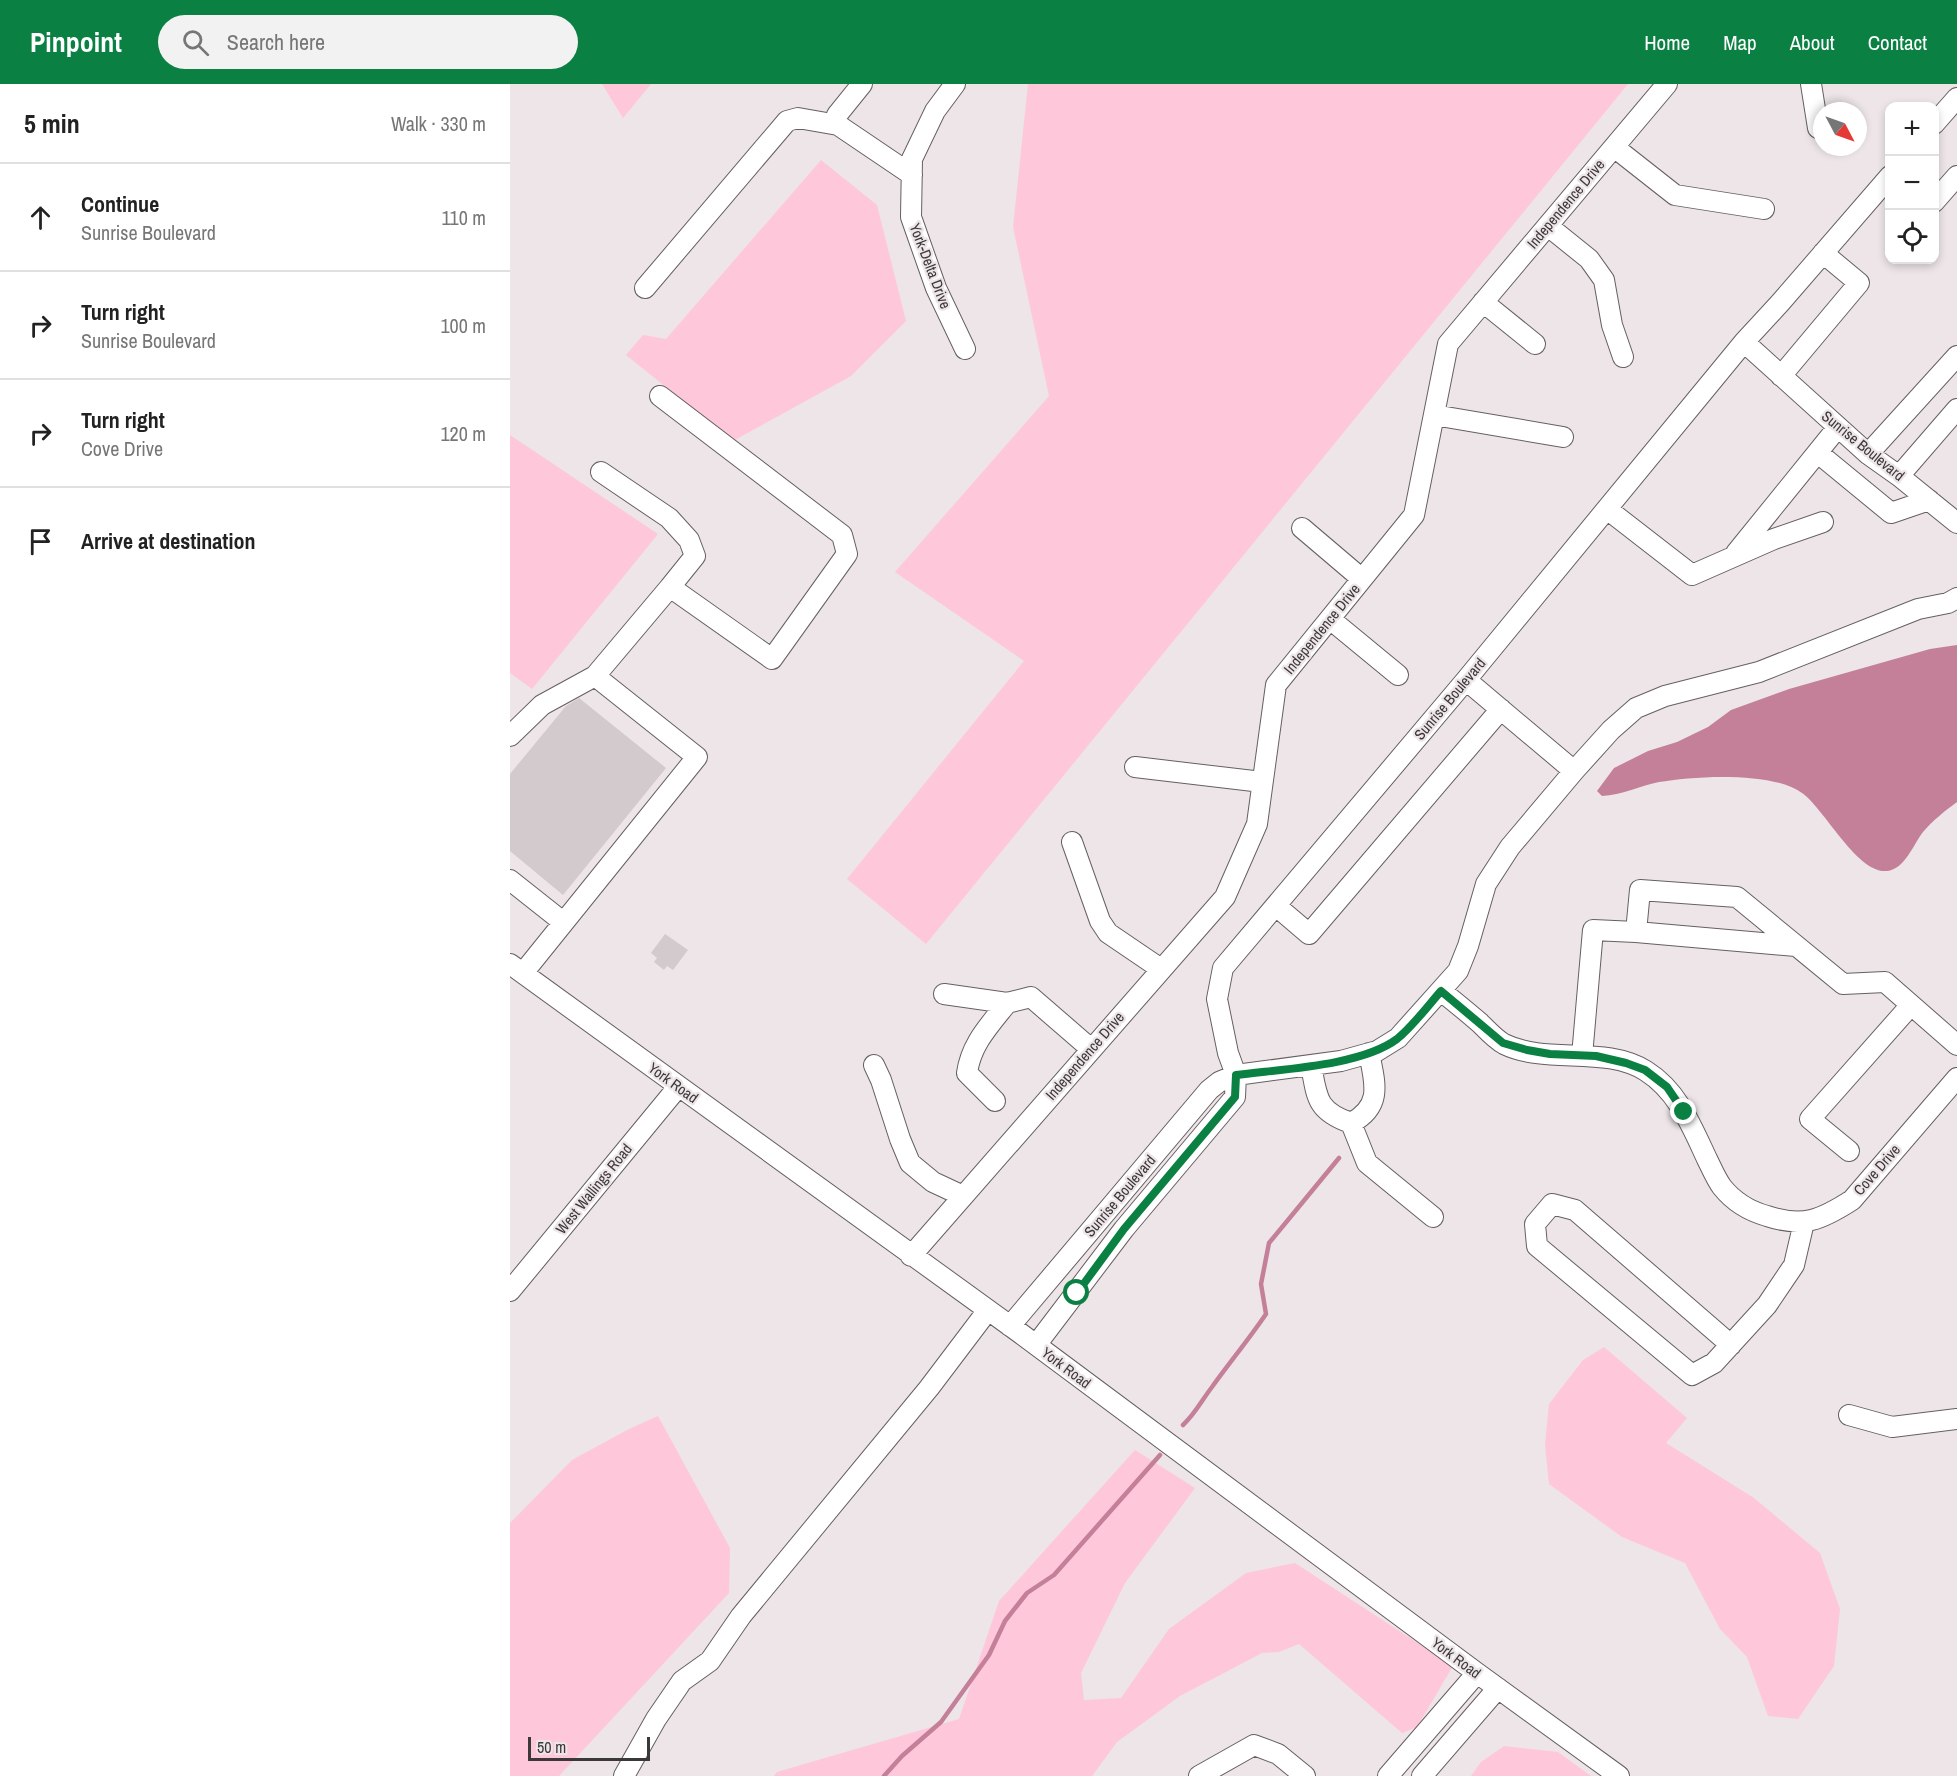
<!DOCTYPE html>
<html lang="en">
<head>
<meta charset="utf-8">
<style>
	:root { --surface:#fff; --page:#f2f2f2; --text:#222; --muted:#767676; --line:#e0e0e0; --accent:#0b8043 }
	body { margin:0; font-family:"Archivo Narrow",sans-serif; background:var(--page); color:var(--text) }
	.controls { position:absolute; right:18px; top:18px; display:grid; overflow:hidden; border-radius:12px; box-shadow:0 3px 9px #0003 }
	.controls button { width:54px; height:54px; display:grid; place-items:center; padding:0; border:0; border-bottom:2px solid var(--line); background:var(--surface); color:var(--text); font:30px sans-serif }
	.compass { position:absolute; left:1303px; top:18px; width:54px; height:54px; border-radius:50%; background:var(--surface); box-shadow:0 3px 9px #0003; rotate:131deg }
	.scale { position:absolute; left:18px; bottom:15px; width:122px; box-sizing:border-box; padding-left:6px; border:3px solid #3b3839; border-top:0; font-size:16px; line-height:21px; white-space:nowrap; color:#3b3839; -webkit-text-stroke:4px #ede5e8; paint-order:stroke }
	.stop { position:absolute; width:18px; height:18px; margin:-14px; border:4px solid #0b8043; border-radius:50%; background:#fff }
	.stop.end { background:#0b8043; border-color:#fff; box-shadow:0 2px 6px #0008 }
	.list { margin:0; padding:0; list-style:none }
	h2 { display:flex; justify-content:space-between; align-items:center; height:78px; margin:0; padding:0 24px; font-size:26px }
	h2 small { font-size:20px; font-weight:400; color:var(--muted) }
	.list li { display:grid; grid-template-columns:39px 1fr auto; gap:18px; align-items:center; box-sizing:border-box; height:108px; padding:0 24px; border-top:2px solid var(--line) }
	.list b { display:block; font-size:22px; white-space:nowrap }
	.list p { margin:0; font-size:20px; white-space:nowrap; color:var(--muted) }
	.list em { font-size:20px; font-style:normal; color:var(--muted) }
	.icon { flex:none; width:33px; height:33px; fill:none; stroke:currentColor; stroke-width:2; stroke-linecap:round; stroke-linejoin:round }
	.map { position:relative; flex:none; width:1447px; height:1692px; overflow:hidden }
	header { display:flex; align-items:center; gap:36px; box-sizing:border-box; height:84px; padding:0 30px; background:var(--accent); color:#fff }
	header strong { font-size:28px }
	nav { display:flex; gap:33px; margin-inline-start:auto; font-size:21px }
	.search { width:420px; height:54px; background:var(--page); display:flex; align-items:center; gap:15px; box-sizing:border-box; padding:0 21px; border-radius:33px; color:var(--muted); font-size:22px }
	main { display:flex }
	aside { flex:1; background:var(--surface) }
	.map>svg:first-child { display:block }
	.green { fill:#ffc7da }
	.water { fill:#c48098 }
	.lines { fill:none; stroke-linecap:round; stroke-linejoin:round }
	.stream { stroke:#c48098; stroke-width:4.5 }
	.building { fill:#d2cacc }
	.minor-casing { stroke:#665f61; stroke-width:22 }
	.minor { stroke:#fff; stroke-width:20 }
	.route { stroke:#0b8043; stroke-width:8 }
	.labels { text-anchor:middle; stroke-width:4.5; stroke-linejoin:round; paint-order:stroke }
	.street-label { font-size:15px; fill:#3b3839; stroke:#ede5e8 }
</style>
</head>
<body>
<header>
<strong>Pinpoint</strong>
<div class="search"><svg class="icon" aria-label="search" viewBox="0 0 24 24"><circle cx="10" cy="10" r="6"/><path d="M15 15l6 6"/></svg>Search here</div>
<nav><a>Home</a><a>Map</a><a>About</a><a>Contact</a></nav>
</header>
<main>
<aside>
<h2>5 min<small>Walk · 330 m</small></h2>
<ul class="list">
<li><svg class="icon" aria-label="ahead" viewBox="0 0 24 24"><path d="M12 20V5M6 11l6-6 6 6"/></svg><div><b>Continue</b><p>Sunrise Boulevard</p></div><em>110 m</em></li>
<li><svg class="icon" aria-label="right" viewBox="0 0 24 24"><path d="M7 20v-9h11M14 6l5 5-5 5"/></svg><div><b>Turn right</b><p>Sunrise Boulevard</p></div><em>100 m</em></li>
<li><svg class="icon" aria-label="right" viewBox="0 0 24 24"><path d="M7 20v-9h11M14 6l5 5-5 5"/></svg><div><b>Turn right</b><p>Cove Drive</p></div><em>120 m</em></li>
<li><svg class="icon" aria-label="arrive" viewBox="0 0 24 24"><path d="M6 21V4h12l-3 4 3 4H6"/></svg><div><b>Arrive at destination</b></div></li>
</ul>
</aside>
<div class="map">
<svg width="1447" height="1692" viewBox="0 0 1447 1692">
	<rect width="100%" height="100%" fill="#ede5e8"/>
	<path class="green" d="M92 0H141L113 34Z
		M518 0H1118L416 860 337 795 514 577 385 488 539 312 503 143Z
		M311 76 367 121 396 237 341 292 223 357 116 271 133 251 156 255Z
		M0 351 148 450 22 605 0 589Z
		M1094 1263 1177 1334 1156 1359 1244 1414 1310 1469 1330 1525 1324 1582 1288 1635 1258 1632 1237 1573 1210 1545 1175 1479 1112 1453 1039 1400 1035 1361 1039 1320 1073 1276Z
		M148 1332 220 1464 219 1509 49 1692H0V1439L62 1376 119 1345Z
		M625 1366 685 1404 615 1499 571 1589 574 1616 611 1614 659 1545 736 1489 785 1479 943 1582 907 1643 892 1649 789 1560 769 1568 752 1569 670 1612 607 1658 582 1692H264L267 1688 449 1635 489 1517Z
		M994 1662 1048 1668 1081 1692H961L971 1678Z"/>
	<path class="water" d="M1447 561V718C1436 726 1422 737 1413 748 1403 761 1395 785 1377 787 1347 790 1314 724 1292 709 1262 687 1184 692 1149 698 1129 702 1112 711 1092 712L1087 707 1104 684 1138 667 1167 658 1198 643 1221 626 1279 605 1420 565Z"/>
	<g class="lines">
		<path class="stream" d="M673 1341C685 1330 692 1316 702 1303 720 1278 739 1255 756 1230L751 1200 759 1159 829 1074
			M374 1692 392 1672 431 1638 479 1571 495 1537 517 1509 544 1491 650 1371"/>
	</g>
	<path class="building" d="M69 614 156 684 53 811 0 767V690L56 622Z
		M155 850 178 866 163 886 157 882 154 886 144 878 147 874 141 869Z"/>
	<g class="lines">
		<defs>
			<path id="minor" d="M352 0 327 31 328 41 402 91
				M445 0 425 27 402 75 401 133 426 204 455 265
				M1301 0 1308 44
				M1424 40 1447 14
				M1104 63 1165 111 1254 125
				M1424 118 1447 92
				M1038 142 1079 175 1094 196 1102 241 1113 273
				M135 204 277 37 288 34 328 41
				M973 218 1025 260
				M1234 258 1358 370 1389 392 1447 439
				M1271 292 1349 199 1313 169
				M924 331 1053 353
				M1308 369 1381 429 1419 416
				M1358 370 1447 272
				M91 388 159 434 179 456 185 472 160 503
				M1389 392 1447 325
				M1097 425 1182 491 1264 455 1313 438
				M792 444 852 495
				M1226 469 1328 343
				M820 535 888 591
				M956 596 1064 687
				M0 652 32 621 85 592
				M625 683 752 698
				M562 758 590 837 598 849 651 885
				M0 796 53 838
				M766 822 799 850 991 625
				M1126 848 1286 862
				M0 880 510 1249 967 1589 1109 1692
				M13 889 187 673 85 592 160 503 262 575 337 470 332 451 150 312
				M931 907C944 917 957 928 970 939 977 946 985 955 994 960 1037 981 1095 961 1136 987 1168 1007 1182 1043 1197 1075 1202 1085 1206 1095 1212 1103 1224 1118 1239 1127 1257 1132 1293 1144 1311 1136 1342 1116L1447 994
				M434 910 497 919 521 913 581 965
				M1072 972 1083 846 1126 848 1130 806 1227 813 1333 900 1375 898 1447 961
				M364 981 371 996 390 1055 400 1079 423 1098 453 1112
				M801 981C807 1013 806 1027 841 1039 873 1022 865 999 859 969
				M485 1017 457 989C461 960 479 942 497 919
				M841 1039 857 1079 923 1133
				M1339 1067 1300 1035 1401 921
				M401 1172 715 813 747 740 766 601 904 431 938 260 1157 0
				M0 1207 168 1003
				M500 1242 699 1006 709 998 726 991 831 977 867 967 888 954 948 887 958 862 976 800 1000 763 1064 687 1101 646 1126 624 1155 612 1249 588 1408 525 1438 519 1447 514
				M526 1261 614 1145 725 1013 726 991 718 969 707 915 713 884 956 596 1234 258 1270 219 1380 92
				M1221 1261 1065 1126 1042 1120 1025 1140 1027 1162 1182 1291 1204 1279 1257 1221 1284 1181 1294 1138
				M1339 1331 1382 1343 1447 1335
				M114 1692 146 1635 172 1597 200 1577 231 1532 419 1304 478 1226
				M689 1692 744 1661 768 1670 795 1692
				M878 1692 967 1589
				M912 1692 988 1604"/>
		</defs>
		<use href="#minor" class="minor-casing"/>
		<use href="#minor" class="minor"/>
	</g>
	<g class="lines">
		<path class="route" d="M567 1209 614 1145 725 1013 726 991C771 985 851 982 887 955 903 942 917 923 931 907L993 959 1017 966 1040 970 1086 972 1116 979 1135 986 1157 1003 1174 1028"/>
	</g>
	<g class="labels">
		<g class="street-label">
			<text transform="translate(1056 120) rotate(-50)" y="5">Independence Drive</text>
			<text transform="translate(420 182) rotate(69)" y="5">York-Delta Drive</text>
			<text transform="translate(1353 362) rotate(39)" y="5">Sunrise Boulevard</text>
			<text transform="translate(812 545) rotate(-51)" y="5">Independence Drive</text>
			<text transform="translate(940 615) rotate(-50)" y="5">Sunrise Boulevard</text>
			<text transform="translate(575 972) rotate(-49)" y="5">Independence Drive</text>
			<text transform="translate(163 999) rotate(36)" y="5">York Road</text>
			<text transform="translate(1367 1086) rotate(-49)" y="5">Cove Drive</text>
			<text transform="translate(84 1105) rotate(-51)" y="5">West Wallings Road</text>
			<text transform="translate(610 1112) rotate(-50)" y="5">Sunrise Boulevard</text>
			<text transform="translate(556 1284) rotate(37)" y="5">York Road</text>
			<text transform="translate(946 1574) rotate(37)" y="5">York Road</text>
		</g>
	</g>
</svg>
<div class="controls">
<button>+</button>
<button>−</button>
<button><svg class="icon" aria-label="locate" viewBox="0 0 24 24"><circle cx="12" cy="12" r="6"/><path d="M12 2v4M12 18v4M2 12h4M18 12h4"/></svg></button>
</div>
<svg class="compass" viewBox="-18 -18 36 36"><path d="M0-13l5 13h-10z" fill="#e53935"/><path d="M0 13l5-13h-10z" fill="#767676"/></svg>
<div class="scale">50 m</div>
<div class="stop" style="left:567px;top:1209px"></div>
<div class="stop end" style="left:1174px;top:1028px"></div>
</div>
</main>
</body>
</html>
